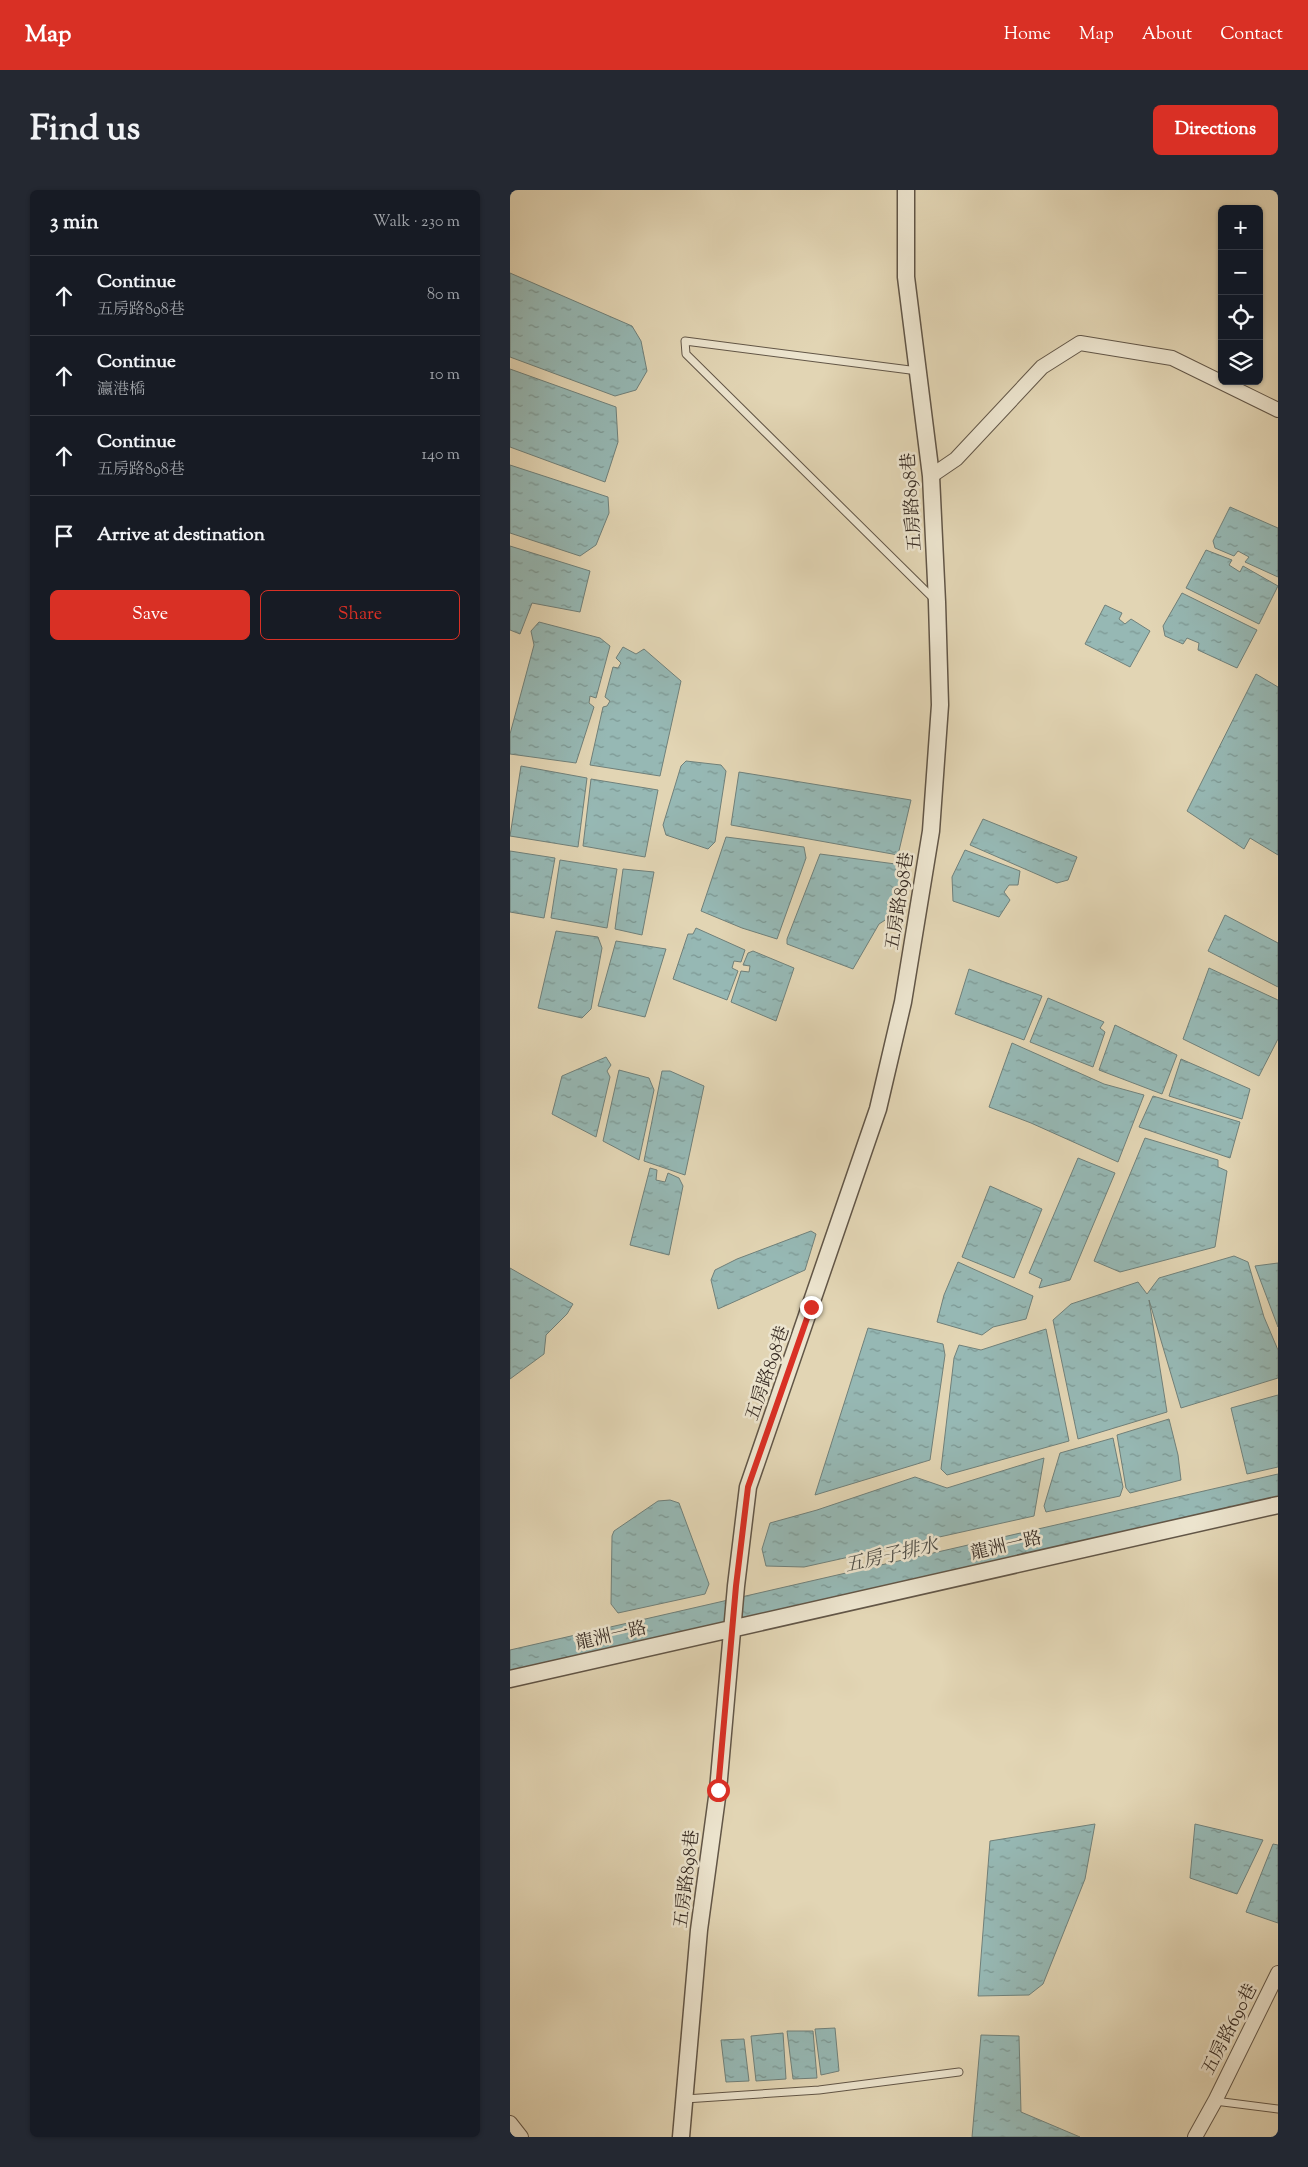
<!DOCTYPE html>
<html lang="en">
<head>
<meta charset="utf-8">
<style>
	:root { --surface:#171b24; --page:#242831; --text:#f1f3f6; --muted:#9ea1a6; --line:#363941; --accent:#d93025 }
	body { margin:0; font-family:"Sorts Mill Goudy","Noto Serif TC",serif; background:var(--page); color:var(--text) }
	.controls { position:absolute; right:15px; top:15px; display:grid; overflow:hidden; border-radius:8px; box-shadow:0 1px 4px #0004 }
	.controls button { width:45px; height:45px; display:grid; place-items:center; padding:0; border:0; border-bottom:1px solid var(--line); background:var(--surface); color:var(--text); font:25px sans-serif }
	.stop { position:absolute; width:15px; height:15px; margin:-11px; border:4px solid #d93025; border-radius:50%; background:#fff }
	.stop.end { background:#d93025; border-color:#fff; box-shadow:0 1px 5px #0008 }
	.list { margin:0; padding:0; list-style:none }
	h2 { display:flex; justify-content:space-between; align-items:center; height:65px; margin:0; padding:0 20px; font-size:21px }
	h2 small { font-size:16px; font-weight:400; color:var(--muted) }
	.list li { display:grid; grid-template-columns:32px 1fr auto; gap:15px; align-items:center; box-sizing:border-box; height:80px; padding:0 20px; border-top:1px solid var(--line) }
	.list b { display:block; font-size:19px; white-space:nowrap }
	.list p { margin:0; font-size:16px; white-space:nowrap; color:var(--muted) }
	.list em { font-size:16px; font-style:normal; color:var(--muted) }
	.actions { display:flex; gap:10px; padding:15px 20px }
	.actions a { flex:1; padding:11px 0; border:1px solid var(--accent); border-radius:8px; text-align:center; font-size:18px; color:var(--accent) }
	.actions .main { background:var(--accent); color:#fff }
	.icon { flex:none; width:28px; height:28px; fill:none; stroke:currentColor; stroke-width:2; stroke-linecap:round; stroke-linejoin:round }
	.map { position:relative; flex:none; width:768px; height:1947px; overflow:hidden; border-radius:8px }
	header { display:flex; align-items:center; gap:30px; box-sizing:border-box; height:70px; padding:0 25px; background:var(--accent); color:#fff }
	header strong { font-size:24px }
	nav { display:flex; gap:28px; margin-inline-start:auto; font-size:18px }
	.intro { display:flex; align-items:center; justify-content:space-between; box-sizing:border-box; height:120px; padding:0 30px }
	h1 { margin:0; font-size:35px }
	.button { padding:12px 22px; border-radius:8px; background:var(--accent); color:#fff; font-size:18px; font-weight:700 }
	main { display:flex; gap:30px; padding:0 30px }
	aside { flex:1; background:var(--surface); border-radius:8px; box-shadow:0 1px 4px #0004 }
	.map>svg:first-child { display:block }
	.water { fill:url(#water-ripples); stroke:#70807a }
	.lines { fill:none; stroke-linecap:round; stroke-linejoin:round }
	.service-casing { stroke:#625647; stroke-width:9 }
	.minor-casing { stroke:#625647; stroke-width:16 }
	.tertiary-casing { stroke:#625647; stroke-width:19 }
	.service { stroke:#ece4ce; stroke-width:7 }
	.minor { stroke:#ece4ce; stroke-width:14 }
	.tertiary { stroke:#ece4ce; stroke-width:16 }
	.route { stroke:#d93025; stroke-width:6 }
	.labels { text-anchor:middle; stroke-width:5; stroke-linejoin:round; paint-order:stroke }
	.street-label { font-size:18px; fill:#372b23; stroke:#ece4ce }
	.water-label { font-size:19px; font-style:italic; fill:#4f4e47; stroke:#ece4ce }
</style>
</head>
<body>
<header>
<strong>Map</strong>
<nav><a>Home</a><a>Map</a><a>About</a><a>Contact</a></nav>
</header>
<div class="intro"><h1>Find us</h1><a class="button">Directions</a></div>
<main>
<aside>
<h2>3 min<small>Walk · 230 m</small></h2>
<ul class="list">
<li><svg class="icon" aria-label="ahead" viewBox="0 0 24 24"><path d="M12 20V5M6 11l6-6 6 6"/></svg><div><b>Continue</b><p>五房路898巷</p></div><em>80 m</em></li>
<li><svg class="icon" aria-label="ahead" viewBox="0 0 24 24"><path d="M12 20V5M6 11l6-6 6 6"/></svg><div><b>Continue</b><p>瀛港橋</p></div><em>10 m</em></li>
<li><svg class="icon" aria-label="ahead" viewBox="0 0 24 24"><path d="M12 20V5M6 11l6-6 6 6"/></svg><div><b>Continue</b><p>五房路898巷</p></div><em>140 m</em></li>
<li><svg class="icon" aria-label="arrive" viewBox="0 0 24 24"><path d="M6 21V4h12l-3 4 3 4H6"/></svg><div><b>Arrive at destination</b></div></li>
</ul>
<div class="actions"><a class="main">Save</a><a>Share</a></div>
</aside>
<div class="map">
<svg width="768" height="1947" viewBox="0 0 768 1947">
	<defs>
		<pattern id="water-ripples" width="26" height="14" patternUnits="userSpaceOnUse" patternTransform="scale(1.25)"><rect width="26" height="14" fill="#96b8b4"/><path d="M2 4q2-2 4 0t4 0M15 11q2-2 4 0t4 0" fill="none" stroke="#7b9692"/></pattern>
	</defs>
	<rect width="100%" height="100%" fill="#e2d5b4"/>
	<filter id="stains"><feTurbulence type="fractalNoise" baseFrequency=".004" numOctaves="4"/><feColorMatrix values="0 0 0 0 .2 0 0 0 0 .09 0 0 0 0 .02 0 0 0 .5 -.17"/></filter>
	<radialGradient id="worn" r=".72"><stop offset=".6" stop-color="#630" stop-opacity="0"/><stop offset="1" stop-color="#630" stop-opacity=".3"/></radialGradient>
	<path class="water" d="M0 83 122 136 131 151 137 181 126 200 105 206 0 167Z
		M0 179 106 217 108 252 95 292 0 257Z
		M0 275 98 307 99 323 86 355 70 366 0 343Z
		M720 317 768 338V387L735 372 739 367 728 361 724 366 705 358 703 351Z
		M0 356 80 381 70 422 22 413 10 444 0 440Z
		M696 360 722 370 719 375 730 382 733 376 768 396 749 434 676 398Z
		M672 403 747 440 727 478 688 460 689 453 677 448 673 454 655 446 653 436Z
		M595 415 612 423 609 429 615 434 621 429 640 441 620 477 575 454Z
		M29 432 90 448 100 456 86 508 80 506 79 513 84 517 66 573 0 564V544L24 455 21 441Z
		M113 457 126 464 134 459 171 491 150 586 80 575 93 517 97 516 100 511 95 507 103 477 108 478 111 473 106 468Z
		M746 484 768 497V665L740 648 734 659 677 621Z
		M176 571 211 575 216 581 205 652 198 659 156 645 153 635 171 576Z
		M11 576 77 588 68 657 0 646Z
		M229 582 401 610 388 665 221 635Z
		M81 589 148 600 135 667 73 656Z
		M473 629 567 667 558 690 547 693 460 655Z
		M216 647 294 657 296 668 267 749 232 738 191 721Z
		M455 660 510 681 508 695H499L494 702 500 710 489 727 443 711 442 687Z
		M0 661 45 668 34 728 0 722Z
		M310 664 393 675 386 723 369 734 343 779 277 754V749Z
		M50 670 107 679 97 738 41 728Z
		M113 679 144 682 132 745 105 739Z
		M715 725 768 753V797L698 761Z
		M186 738 235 760 231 772 224 771 222 778 228 781 217 810 163 789 178 744H183Z
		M46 741 88 747 92 758 81 819 72 828 28 818Z
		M106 751 156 759 135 827 88 816Z
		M243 761 284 778 266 831 221 812 231 781 239 782 240 776 233 775 238 763Z
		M699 778 768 810V849L749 886 673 849Z
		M459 779 532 806 514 850 445 824Z
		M538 808 594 832 590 838 595 842 583 877 520 852Z
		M605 835 667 865 652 904 589 880Z
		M502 853 594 894 634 905 608 972 521 933 479 917Z
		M96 867 101 875 97 881 100 887 86 947 42 924 52 886Z
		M671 869 740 899 732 929 659 906Z
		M109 880 139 888 144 900 129 970 93 951Z
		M152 881H160L194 896 175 985 134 971Z
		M643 906 730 932 720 968 629 937Z
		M635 948 708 970V977L717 981 705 1057 610 1082 584 1071Z
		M568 968 605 983 560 1090 529 1098 532 1089 519 1083Z
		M140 978 147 980 146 990 155 992 158 983 169 988 173 996 159 1065 120 1055Z
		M480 996 532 1019 504 1088 452 1067Z
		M301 1041 306 1044 295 1080 208 1119 201 1090 205 1080 227 1069Z
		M724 1066 738 1072 754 1127 768 1160V1188L671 1218 639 1110 657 1222 568 1249 543 1130 561 1114 628 1092 637 1104 649 1088Z
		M448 1072 523 1106 516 1129 483 1137 472 1145 427 1132 434 1105Z
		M768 1073V1137L745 1076Z
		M0 1078 63 1114 57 1124 36 1145 34 1164 0 1189Z
		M358 1138 433 1154 435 1165 420 1270 305 1305Z
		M536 1139 559 1251 437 1285 431 1279 444 1168 449 1155 471 1160Z
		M768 1205V1277L737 1284 721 1218Z
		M659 1229 668 1265 671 1290 620 1303 616 1298 607 1245Z
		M603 1248 613 1297 610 1306 536 1322 534 1316 550 1263Z
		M534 1268 524 1326 294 1377 256 1376 252 1359 260 1333 307 1320 405 1287 437 1298Z
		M768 1284V1310L0 1486V1460Z
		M160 1310 169 1313 199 1394 195 1404 108 1423 101 1414 102 1346 104 1341 148 1311Z
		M585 1634 575 1689 533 1794 519 1805 468 1806 480 1651Z
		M685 1634 753 1650 727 1704 680 1688Z
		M763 1654 768 1655V1733L736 1722Z
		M325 1838 329 1881 311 1885 305 1839Z
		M277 1841H303L307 1888 283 1889Z
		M273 1843 276 1889 246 1891 241 1846Z
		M471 1845 509 1846 511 1922 570 1947H462Z
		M234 1849 239 1891 216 1892 211 1850Z"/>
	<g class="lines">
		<defs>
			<path id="service" d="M408 181 175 151 176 164 424 409
				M175 1909 309 1900 449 1882
				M705 1911 768 1919"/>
			<path id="minor" d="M421 286 446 269 532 177 570 153 662 168 768 220
				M0 1933 11 1947
				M685 1947 705 1911 768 1783"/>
			<path id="tertiary" d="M0 1489 768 1315
				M171 1947 189 1740 208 1600 226 1396 238 1297 368 919 393 812 421 641 430 515 427 412 421 286 396 87V0"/>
		</defs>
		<use href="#service" class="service-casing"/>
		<use href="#minor" class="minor-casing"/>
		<use href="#tertiary" class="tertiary-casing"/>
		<use href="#service" class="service"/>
		<use href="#minor" class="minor"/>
		<use href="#tertiary" class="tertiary"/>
	</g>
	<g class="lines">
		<path class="route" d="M208 1600 226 1396 238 1297 301 1117"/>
	</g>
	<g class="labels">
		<g class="street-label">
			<text transform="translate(401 312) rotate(-94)" y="6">五房路898巷</text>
			<text transform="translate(389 711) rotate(-81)" y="6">五房路898巷</text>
			<text transform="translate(257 1183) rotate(-71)" y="6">五房路898巷</text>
			<text transform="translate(496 1355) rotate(-13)" y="6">龍洲一路</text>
			<text transform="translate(101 1445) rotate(-13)" y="6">龍洲一路</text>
			<text transform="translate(176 1689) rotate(-83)" y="6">五房路898巷</text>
			<text transform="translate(719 1839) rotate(-63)" y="6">五房路690巷</text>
		</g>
		<g class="water-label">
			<text transform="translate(381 1364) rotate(-13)" y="7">五房子排水</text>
		</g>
	</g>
	<rect width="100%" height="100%" filter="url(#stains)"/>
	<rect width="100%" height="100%" fill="url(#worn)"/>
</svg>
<div class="controls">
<button>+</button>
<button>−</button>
<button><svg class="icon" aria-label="locate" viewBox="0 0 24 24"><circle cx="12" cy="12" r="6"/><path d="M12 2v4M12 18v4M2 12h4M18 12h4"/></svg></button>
<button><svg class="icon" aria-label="layers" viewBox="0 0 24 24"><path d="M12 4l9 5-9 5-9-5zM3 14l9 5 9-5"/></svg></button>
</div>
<div class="stop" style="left:208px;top:1600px"></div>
<div class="stop end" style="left:301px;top:1117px"></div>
</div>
</main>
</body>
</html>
